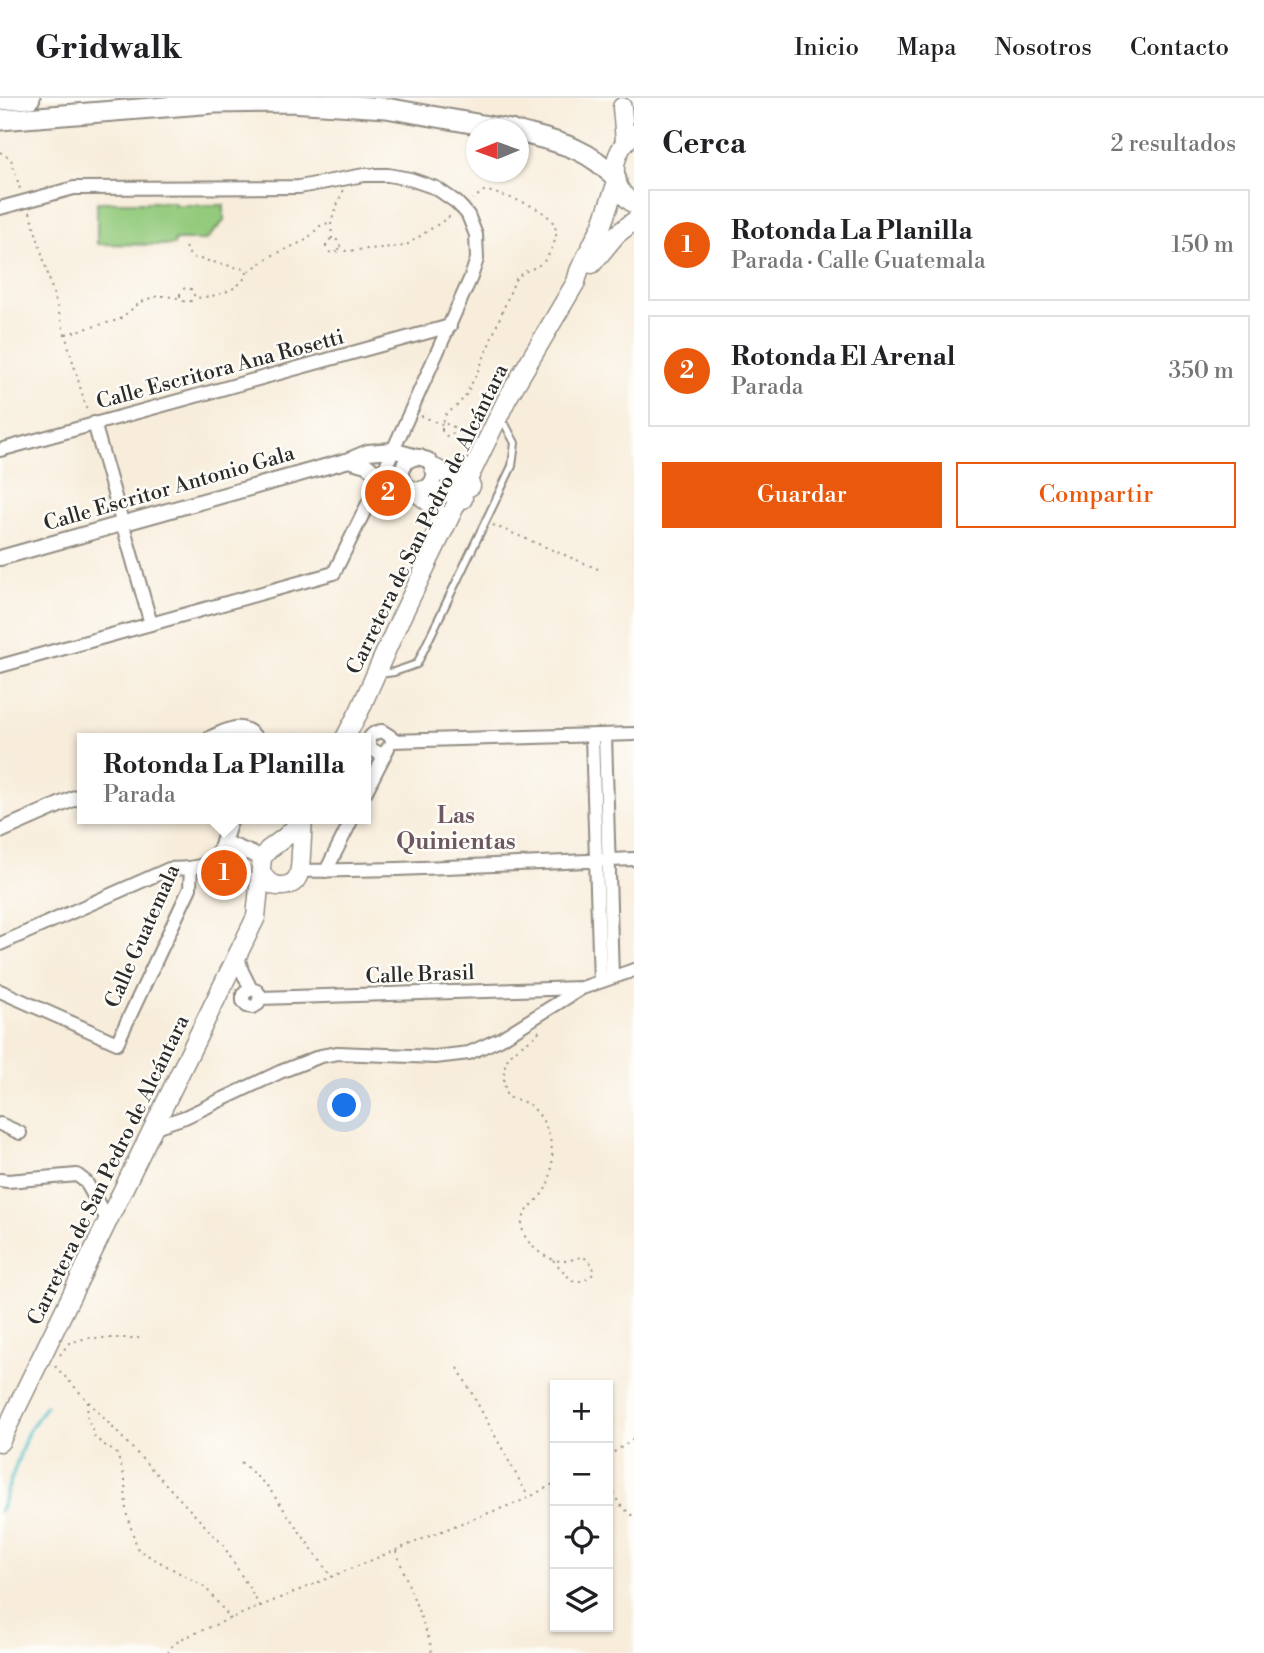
<!DOCTYPE html>
<html lang="es">
<head>
<meta charset="utf-8">
<style>
	:root { --surface:#fff; --page:#f2f2f2; --text:#202124; --muted:#757577; --line:#e0e0e0; --accent:#ea580c }
	body { margin:0; font-family:"Libre Bodoni",serif; background:var(--page); color:var(--text) }
	.controls { position:absolute; right:21px; bottom:21px; display:grid; overflow:hidden; border-radius:0px; box-shadow:0 2px 5px #0004 }
	.controls button { width:63px; height:63px; display:grid; place-items:center; padding:0; border:0; border-bottom:2px solid var(--line); background:var(--surface); color:var(--text); font:35px sans-serif }
	.compass { position:absolute; left:466px; top:21px; width:63px; height:63px; border-radius:50%; background:var(--surface); box-shadow:0 2px 5px #0004; rotate:269deg }
	.you { position:absolute; left:345px; top:1008px; width:24px; height:24px; margin:-18px; border:5px solid #fff; border-radius:50%; background:#1a73e8; box-shadow:0 0 0 10px #1a73e833 }
	.badge { display:grid; place-items:center; width:46px; height:46px; border-radius:50%; background:var(--accent); color:#fff; font-size:23px; font-weight:700 }
	.pin { position:absolute; translate:-50% -50%; border:4px solid #fff; box-shadow:0 2px 7px #0006 }
	.popup { position:absolute; left:77px; top:635px; width:294px; height:91px; box-sizing:border-box; display:grid; place-content:center; border-radius:0px; background:var(--surface); filter:drop-shadow(0 2px 5px #0005); font-size:23px; white-space:nowrap; color:var(--muted) }
	.popup b { font-size:26px; color:var(--text) }
	.popup::after { content:''; position:absolute; left:50%; top:100%; margin-left:-14px; border:14px solid transparent; border-top-color:var(--surface) }
	.list { margin:0; padding:0; list-style:none }
	h2 { display:flex; justify-content:space-between; align-items:center; height:91px; margin:0; padding:0 28px; font-size:30px }
	h2 small { font-size:23px; font-weight:400; color:var(--muted) }
	.list li { display:grid; grid-template-columns:46px 1fr auto; gap:21px; align-items:center; box-sizing:border-box; height:112px; margin:0 14px 14px; padding:0 14px; border:2px solid var(--line); border-radius:0px }
	.list b { display:block; font-size:26px; white-space:nowrap }
	.list p { margin:0; font-size:23px; white-space:nowrap; color:var(--muted) }
	.list em { font-size:23px; font-style:normal; color:var(--muted) }
	.actions { display:flex; gap:14px; padding:21px 28px }
	.actions a { flex:1; padding:16px 0; border:2px solid var(--accent); border-radius:0px; text-align:center; font-size:24px; color:var(--accent) }
	.actions .main { background:var(--accent); color:#fff }
	.icon { flex:none; width:38px; height:38px; fill:none; stroke:currentColor; stroke-width:2; stroke-linecap:round; stroke-linejoin:round }
	.map { position:relative; flex:none; width:634px; height:1555px; overflow:hidden }
	header { display:flex; align-items:center; gap:42px; box-sizing:border-box; height:98px; padding:0 35px; background:var(--surface); border-bottom:2px solid var(--line) }
	header strong { font-size:33px }
	nav { display:flex; gap:38px; margin-inline-start:auto; font-size:24px }
	main { display:flex }
	aside { flex:1; background:var(--surface) }
	.map>svg:first-child { display:block }
	.green { fill:#93ca7c; stroke:#5f7a54; stroke-width:2 }
	.lines { fill:none; stroke-linecap:round; stroke-linejoin:round }
	.stream { stroke:#4fbdc8; stroke-width:3.5 }
	.service-casing { stroke:#928c83; stroke-width:10 }
	.minor-casing { stroke:#928c83; stroke-width:16 }
	.tertiary-casing { stroke:#928c83; stroke-width:18 }
	.secondary-casing { stroke:#928c83; stroke-width:21 }
	.primary-casing { stroke:#928c83; stroke-width:23 }
	.path { stroke:#928c83; stroke-width:2; stroke-dasharray:2 5; stroke-linecap:butt }
	.service { stroke:#fff; stroke-width:6 }
	.minor { stroke:#fff; stroke-width:12 }
	.tertiary { stroke:#fff; stroke-width:14 }
	.secondary { stroke:#fff; stroke-width:18 }
	.primary { stroke:#fff; stroke-width:19 }
	.labels { text-anchor:middle; stroke-width:5; stroke-linejoin:round; paint-order:stroke }
	.street-label { font-size:21px; fill:#2b2b2b; stroke:#fdfcf7 }
	.neighbourhood-label { font-size:23px; font-weight:bold; fill:#6d5760; stroke:#fdfcf7 }
</style>
</head>
<body>
<header>
<strong>Gridwalk</strong>
<nav><a>Inicio</a><a>Mapa</a><a>Nosotros</a><a>Contacto</a></nav>
</header>
<main>
<div class="map">
<svg width="634" height="1555" viewBox="0 0 634 1555">
	<rect width="100%" height="100%" fill="#fdfcf7"/>
	<filter id="ink" filterUnits="userSpaceOnUse"><feTurbulence type="fractalNoise" baseFrequency=".0143" numOctaves="2"/><feDisplacementMap in="SourceGraphic" scale="14" xChannelSelector="R" yChannelSelector="G"/><feConvolveMatrix kernelMatrix="1 2 1 2 8 2 1 2 1" color-interpolation-filters="sRGB"/></filter>
	<filter id="wash" filterUnits="userSpaceOnUse"><feTurbulence type="fractalNoise" baseFrequency=".00686" numOctaves="4" result="noise"/><feDisplacementMap in="SourceGraphic" scale="28" xChannelSelector="R" yChannelSelector="G"/><feGaussianBlur stdDeviation="1.57" result="paint"/><feColorMatrix in="noise" values="0 0 0 0 0 0 0 0 0 0 0 0 0 0 0 0 0 1.4 0 .05"/><feComposite in="paint" operator="in"/></filter>
	<g filter="url(#wash)">
		<rect width="100%" height="100%" fill="#f8eddb"/>
		<path class="green" d="M97 104H174L175 107H224V123L206 142H175L174 147 97 146Z"/>
		<g class="lines">
			<path class="stream" d="M0 1413 27 1336 46 1307"/>
		</g>
	</g>
	<g filter="url(#ink)">
		<g class="lines">
			<defs>
				<path id="service" d="M380 576 394 574 417 566 512 368 515 345 506 328
					M212 762C225 770 236 765 248 756"/>
				<path id="minor" d="M0 110 74 90 299 89 364 77H388L410 81 436 90 456 104 463 111 468 117 476 137 477 161 471 179 381 379 334 475 0 568
					M94 325 151 526
					M0 352 450 228
					M605 637 612 879
					M592 638 600 883
					M392 643 634 636
					M384 656C365 654 363 635 382 633L390 638 392 643
					M366 693 388 650
					M301 773 398 771 634 761
					M326 773 352 721
					M0 846 169 771C197 770 210 771 223 744
					M238 858 242 873 251 891 257 893 260 897 258 906 253 909 247 908 243 903V896L251 891
					M0 893 117 945 190 790 191 770
					M260 900 581 890
					M0 1026 20 1035
					M155 1029 185 1019 280 974 321 958 338 955 435 959 469 955 500 941 582 890 634 872
					M0 1082 8 1083 77 1077 86 1084 108 1123"/>
				<path id="tertiary" d="M407 388C397 375 402 360 420 359
					M0 460 349 362 368 354 392 352 428 362 434 370V381L427 390 423 392H413L381 379 366 367 349 362
					M211 640C228 633 241 623 255 640
					M231 721 223 744 262 760
					M0 733 82 697"/>
				<path id="secondary" d="M622 9 625 43
					M634 36C610 55 607 88 634 106
					M592 166 616 137 634 123
					M434 370C449 377 463 383 463 401
					M413 392C434 407 443 412 435 438
					M423 392C439 395 457 397 471 388
					M358 616 397 528 507 301 576 184 579 173 601 129 617 84
					M345 640 363 606
					M261 773C265 782 271 789 282 788 302 787 300 769 301 755 302 744 302 733 303 722
					M0 1344 256 819 262 760 268 752 284 740 304 721"/>
				<path id="primary" d="M0 2 30 0
					M0 22 215 5 290 4 386 10 511 32
					M519 34C557 44 588 49 616 81"/>
			</defs>
			<use href="#service" class="service-casing"/>
			<use href="#minor" class="minor-casing"/>
			<use href="#tertiary" class="tertiary-casing"/>
			<use href="#secondary" class="secondary-casing"/>
			<use href="#primary" class="primary-casing"/>
			<path class="path" d="M0 54 11 61 20 91
				M30 114 87 313
				M332 141 331 124 343 92
				M326 148a7 7 0 1 1 14 0a7 7 0 1 1-14 0Z
				M185 149 191 159 244 171 247 175C240 194 212 199 194 200
				M338 151 345 153 405 148 452 117
				M249 173 269 159 306 142 320 128 331 124
				M180 197a7 7 0 1 1 14 0a7 7 0 1 1-14 0Z
				M66 236 118 222C124 219 126 215 132 211 148 198 161 195 181 201
				M421 318 444 327 443 323 446 316 457 308 466 297 480 269 515 182C524 171 534 172 543 164 548 160 551 151 554 145 568 112 509 100 488 93H484L473 101
				M442 332a6 6 0 1 1 12 0a6 6 0 1 1-12 0Z
				M493 427 598 471
				M539 933 537 937C529 943 514 951 509 959 501 969 504 988 507 999 516 1002 525 1003 532 1009 554 1029 559 1071 543 1095 537 1103 526 1111 523 1121 516 1140 545 1164 563 1163 570 1163 577 1159 584 1159L593 1167 594 1175C587 1182 582 1184 572 1183L553 1162
				M60 1257 69 1245 87 1240H139
				M55 1268 223 1447 260 1508
				M458 1270 528 1398
				M88 1304 87 1319 95 1340 117 1356 125 1381 126 1414 138 1452 205 1489 231 1521
				M608 1358 634 1341
				M241 1364 268 1389 331 1478
				M608 1382 619 1406 634 1419
				M396 1453 430 1544 432 1555
				M168 1555 171 1549 181 1541 459 1426 524 1402 555 1385"/>
			<use href="#service" class="service"/>
			<use href="#minor" class="minor"/>
			<use href="#tertiary" class="tertiary"/>
			<use href="#secondary" class="secondary"/>
			<use href="#primary" class="primary"/>
		</g>
	</g>
	<g class="labels">
		<g class="street-label">
			<text transform="translate(220 271) rotate(-15)" y="7">Calle Escritora Ana Rosetti</text>
			<text transform="translate(169 390) rotate(-16)" y="7">Calle Escritor Antonio Gala</text>
			<text transform="translate(427 421) rotate(-64)" y="7">Carretera de San Pedro de Alcántara</text>
			<text transform="translate(142 838) rotate(-66)" y="7">Calle Guatemala</text>
			<text transform="translate(420 876) rotate(-2)" y="7">Calle Brasil</text>
			<text transform="translate(108 1072) rotate(-64)" y="7">Carretera de San Pedro de Alcántara</text>
		</g>
		<g class="neighbourhood-label">
			<text x="456" y="725">Las<tspan x="456" dy="26">Quinientas</tspan></text>
		</g>
	</g>
</svg>
<div class="controls">
<button>+</button>
<button>−</button>
<button><svg class="icon" aria-label="locate" viewBox="0 0 24 24"><circle cx="12" cy="12" r="6"/><path d="M12 2v4M12 18v4M2 12h4M18 12h4"/></svg></button>
<button><svg class="icon" aria-label="layers" viewBox="0 0 24 24"><path d="M12 4l9 5-9 5-9-5zM3 14l9 5 9-5"/></svg></button>
</div>
<svg class="compass" viewBox="-18 -18 36 36"><path d="M0-13l5 13h-10z" fill="#e53935"/><path d="M0 13l5-13h-10z" fill="#757577"/></svg>
<div class="you"></div>
<div class="pin badge" style="left:224px;top:775px">1</div>
<div class="popup"><b>Rotonda La Planilla</b>Parada</div>
<div class="pin badge" style="left:388px;top:395px">2</div>
</div>
<aside>
<h2>Cerca<small>2 resultados</small></h2>
<ul class="list">
<li><span class="badge">1</span><div><b>Rotonda La Planilla</b><p>Parada · Calle Guatemala</p></div><em>150 m</em></li>
<li><span class="badge">2</span><div><b>Rotonda El Arenal</b><p>Parada</p></div><em>350 m</em></li>
</ul>
<div class="actions"><a class="main">Guardar</a><a>Compartir</a></div>
</aside>
</main>
</body>
</html>
